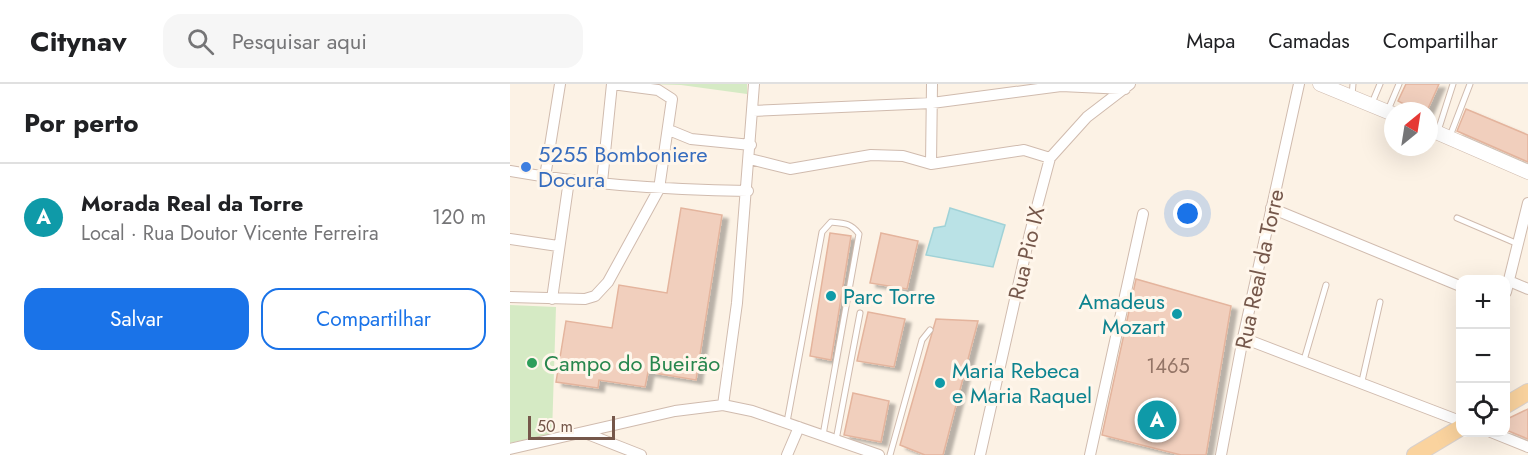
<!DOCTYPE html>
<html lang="pt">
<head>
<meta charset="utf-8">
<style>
	:root { --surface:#fff; --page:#f6f6f6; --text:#202124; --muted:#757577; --line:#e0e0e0; --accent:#1a73e8 }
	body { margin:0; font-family:Jost,sans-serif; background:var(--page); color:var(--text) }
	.controls { position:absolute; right:18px; bottom:18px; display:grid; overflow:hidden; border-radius:12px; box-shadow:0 6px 24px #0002 }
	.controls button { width:54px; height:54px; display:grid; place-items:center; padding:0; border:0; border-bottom:2px solid var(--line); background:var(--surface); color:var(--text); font:30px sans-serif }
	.compass { position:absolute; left:874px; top:18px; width:54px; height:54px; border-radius:50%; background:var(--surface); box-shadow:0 6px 24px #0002; rotate:30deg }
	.scale { position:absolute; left:18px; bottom:15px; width:87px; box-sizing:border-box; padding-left:6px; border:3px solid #75574a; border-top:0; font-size:16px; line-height:21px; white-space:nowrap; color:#75574a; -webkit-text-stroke:4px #fff6eb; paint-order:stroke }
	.you { position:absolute; left:678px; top:130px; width:21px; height:21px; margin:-15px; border:4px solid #fff; border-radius:50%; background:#1a73e8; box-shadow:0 0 0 9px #1a73e833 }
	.badge { display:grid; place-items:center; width:39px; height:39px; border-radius:50%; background:var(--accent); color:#fff; font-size:20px; font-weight:700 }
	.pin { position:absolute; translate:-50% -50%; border:3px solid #fff; box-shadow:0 2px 6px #0006 }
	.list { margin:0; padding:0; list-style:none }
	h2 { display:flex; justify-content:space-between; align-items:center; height:78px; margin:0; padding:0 24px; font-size:26px }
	h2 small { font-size:20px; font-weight:400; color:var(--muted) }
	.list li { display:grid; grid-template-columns:39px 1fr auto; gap:18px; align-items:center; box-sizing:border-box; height:108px; padding:0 24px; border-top:2px solid var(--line) }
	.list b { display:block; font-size:22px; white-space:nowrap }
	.list p { margin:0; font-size:20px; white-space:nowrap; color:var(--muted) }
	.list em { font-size:20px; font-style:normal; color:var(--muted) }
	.actions { display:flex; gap:12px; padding:18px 24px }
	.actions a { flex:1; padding:14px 0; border:2px solid var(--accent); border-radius:18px; text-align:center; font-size:21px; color:var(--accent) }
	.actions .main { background:var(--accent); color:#fff }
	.icon { flex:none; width:33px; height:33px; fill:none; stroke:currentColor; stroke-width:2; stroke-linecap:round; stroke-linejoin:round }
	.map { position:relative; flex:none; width:1018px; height:371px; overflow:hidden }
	header { display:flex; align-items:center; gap:36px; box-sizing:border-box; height:84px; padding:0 30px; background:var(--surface); border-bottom:2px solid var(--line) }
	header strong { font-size:28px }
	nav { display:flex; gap:33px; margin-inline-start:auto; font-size:21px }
	.search { width:420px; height:54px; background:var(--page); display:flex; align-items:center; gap:15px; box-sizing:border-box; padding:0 21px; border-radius:18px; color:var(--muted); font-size:22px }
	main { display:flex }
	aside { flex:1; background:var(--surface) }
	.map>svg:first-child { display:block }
	.green { fill:#d5eac4 }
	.water { fill:#bae2e6; stroke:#a0d2d7; stroke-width:1.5 }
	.building { fill:#f1cfbd; stroke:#e4b49d; stroke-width:1.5; filter:url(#shadow) }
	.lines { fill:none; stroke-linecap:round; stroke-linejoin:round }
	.service-casing { stroke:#d0bbae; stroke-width:7 }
	.minor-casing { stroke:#d0bbae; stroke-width:12 }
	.tertiary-casing { stroke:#d0bbae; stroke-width:15 }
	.primary-casing { stroke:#d8d0cc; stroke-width:18 }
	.service { stroke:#fff; stroke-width:5 }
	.minor { stroke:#fff; stroke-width:10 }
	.tertiary { stroke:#fff; stroke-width:14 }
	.primary { stroke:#fad39e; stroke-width:16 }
	.shop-dot { fill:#3f7fe0; stroke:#fff6eb; stroke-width:2 }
	.culture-dot { fill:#0f9aa8; stroke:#fff6eb; stroke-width:2 }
	.leisure-dot { fill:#2e9e5b; stroke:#fff6eb; stroke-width:2 }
	.labels { text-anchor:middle; stroke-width:6; stroke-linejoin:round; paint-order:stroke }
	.number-label { font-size:20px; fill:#947567 }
	.shop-label { font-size:22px; fill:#366cbe; stroke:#fff6eb; text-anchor:start }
	.street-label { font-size:22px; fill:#75574a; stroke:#fff6eb }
	.culture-label { font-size:22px; fill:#0d838f; stroke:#fff6eb; text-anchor:start }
	.leisure-label { font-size:22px; fill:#27864d; stroke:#fff6eb; text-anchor:start }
</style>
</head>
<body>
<header>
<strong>Citynav</strong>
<div class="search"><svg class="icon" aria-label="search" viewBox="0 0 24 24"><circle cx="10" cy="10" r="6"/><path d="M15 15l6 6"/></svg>Pesquisar aqui</div>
<nav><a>Mapa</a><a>Camadas</a><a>Compartilhar</a></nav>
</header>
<main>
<aside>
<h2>Por perto<small></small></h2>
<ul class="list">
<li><span class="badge" style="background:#0f9aa8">A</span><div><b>Morada Real da Torre</b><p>Local · Rua Doutor Vicente Ferreira</p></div><em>120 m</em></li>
</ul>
<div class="actions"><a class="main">Salvar</a><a>Compartilhar</a></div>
</aside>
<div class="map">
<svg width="1018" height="371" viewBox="0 0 1018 371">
	<defs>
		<filter id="shadow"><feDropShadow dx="6" dy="4" stdDeviation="1.5" flood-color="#0004"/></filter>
	</defs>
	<rect width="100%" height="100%" fill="#fcf2e5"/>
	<path class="green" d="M137 0H237V10L171 1Z
		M0 221 46 223 42 350 0 359Z"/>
	<path class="water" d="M440 124 495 141 483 183 416 171 424 144 435 142Z"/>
	<path class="building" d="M896 0H929L917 27H907L888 17Z
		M956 25 1018 51V78L947 47Z
		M171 124 212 131 186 296 138 288 135 303 89 296 88 304 46 298 56 237 102 244 109 201 157 209Z
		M320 149 341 152 321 276 300 272Z
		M371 149 408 157 397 205 360 199Z
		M626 195 721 222 696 371H671L592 351Z
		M358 228 395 235 384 283 347 277Z
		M426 235 468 237 433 371H415L390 361Z
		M343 309 379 317 371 358 334 351Z
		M1018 325V355L996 346 997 335Z"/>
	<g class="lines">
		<defs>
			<path id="service" d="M842 11 843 0
				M862 19 870 0
				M878 26 889 0
				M928 47 943 0
				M940 52 960 0
				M947 134 1008 160
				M794 276 816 201
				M852 297 870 218
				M277 338 312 148 321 138C334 139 341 139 349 150L313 351
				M326 356 350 229
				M380 371 412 256 420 246"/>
			<path id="minor" d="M243 27 422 19 551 2 615 5
				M159 46 181 55 241 61
				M240 75 280 85 361 71 393 72 421 80 514 66 540 74
				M421 80 422 0
				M0 87C78 101 158 106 238 107
				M35 93 50 0
				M92 98 102 0
				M761 124 950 202
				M0 155 48 162
				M999 197 1018 205
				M996 208 1018 119
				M0 213 75 215 85 212 98 198 149 105 162 15 148 6 102 0
				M42 215 59 96
				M733 254 950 337
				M213 321 227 219 244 0
				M981 348 1018 363
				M75 349 131 371
				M0 365 165 327 213 321 242 327 369 371
				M277 371 289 343
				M470 371 520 149 540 74 577 33 620 0
				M580 371 633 130
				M711 371 733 254 789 0"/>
			<path id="tertiary" d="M810 0 883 30
				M919 45 1018 88"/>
			<path id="primary" d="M996 321 1018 308
				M905 371 950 344"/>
		</defs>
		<use href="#service" class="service-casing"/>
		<use href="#minor" class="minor-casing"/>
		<use href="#tertiary" class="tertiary-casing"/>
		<use href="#primary" class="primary-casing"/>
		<use href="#service" class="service"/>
		<use href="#minor" class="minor"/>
		<use href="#tertiary" class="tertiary"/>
		<use href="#primary" class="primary"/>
	</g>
	<circle class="shop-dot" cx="16" cy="83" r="6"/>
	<g class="culture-dot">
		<circle cx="321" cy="212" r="6"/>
		<circle cx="667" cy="230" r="6"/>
		<circle cx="430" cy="299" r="6"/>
	</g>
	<circle class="leisure-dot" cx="22" cy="279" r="6"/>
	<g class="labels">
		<g class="number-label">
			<text x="658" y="289">1465</text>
		</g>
		<g class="shop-label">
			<text x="28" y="78">5255 Bomboniere<tspan x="28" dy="25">Docura</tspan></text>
		</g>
		<g class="street-label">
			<text transform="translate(516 169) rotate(-77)" y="8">Rua Pio IX</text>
			<text transform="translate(749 185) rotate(-78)" y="8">Rua Real da Torre</text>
		</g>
		<g class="culture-label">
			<text x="333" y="220">Parc Torre</text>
			<text x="655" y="225" text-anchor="end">Amadeus<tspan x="655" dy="25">Mozart</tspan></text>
			<text x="442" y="294">Maria Rebeca<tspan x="442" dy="25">e Maria Raquel</tspan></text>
		</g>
		<g class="leisure-label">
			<text x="34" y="287">Campo do Bueirão</text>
		</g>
	</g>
</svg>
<div class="controls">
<button>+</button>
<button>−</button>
<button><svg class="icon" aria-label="locate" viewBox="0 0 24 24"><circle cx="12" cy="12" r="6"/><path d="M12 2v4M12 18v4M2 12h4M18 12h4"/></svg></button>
</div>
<svg class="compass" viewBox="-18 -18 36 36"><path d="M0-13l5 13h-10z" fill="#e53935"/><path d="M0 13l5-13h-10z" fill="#757577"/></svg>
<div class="scale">50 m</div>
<div class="you"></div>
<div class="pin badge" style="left:647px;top:336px;background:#0f9aa8">A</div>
</div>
</main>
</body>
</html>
